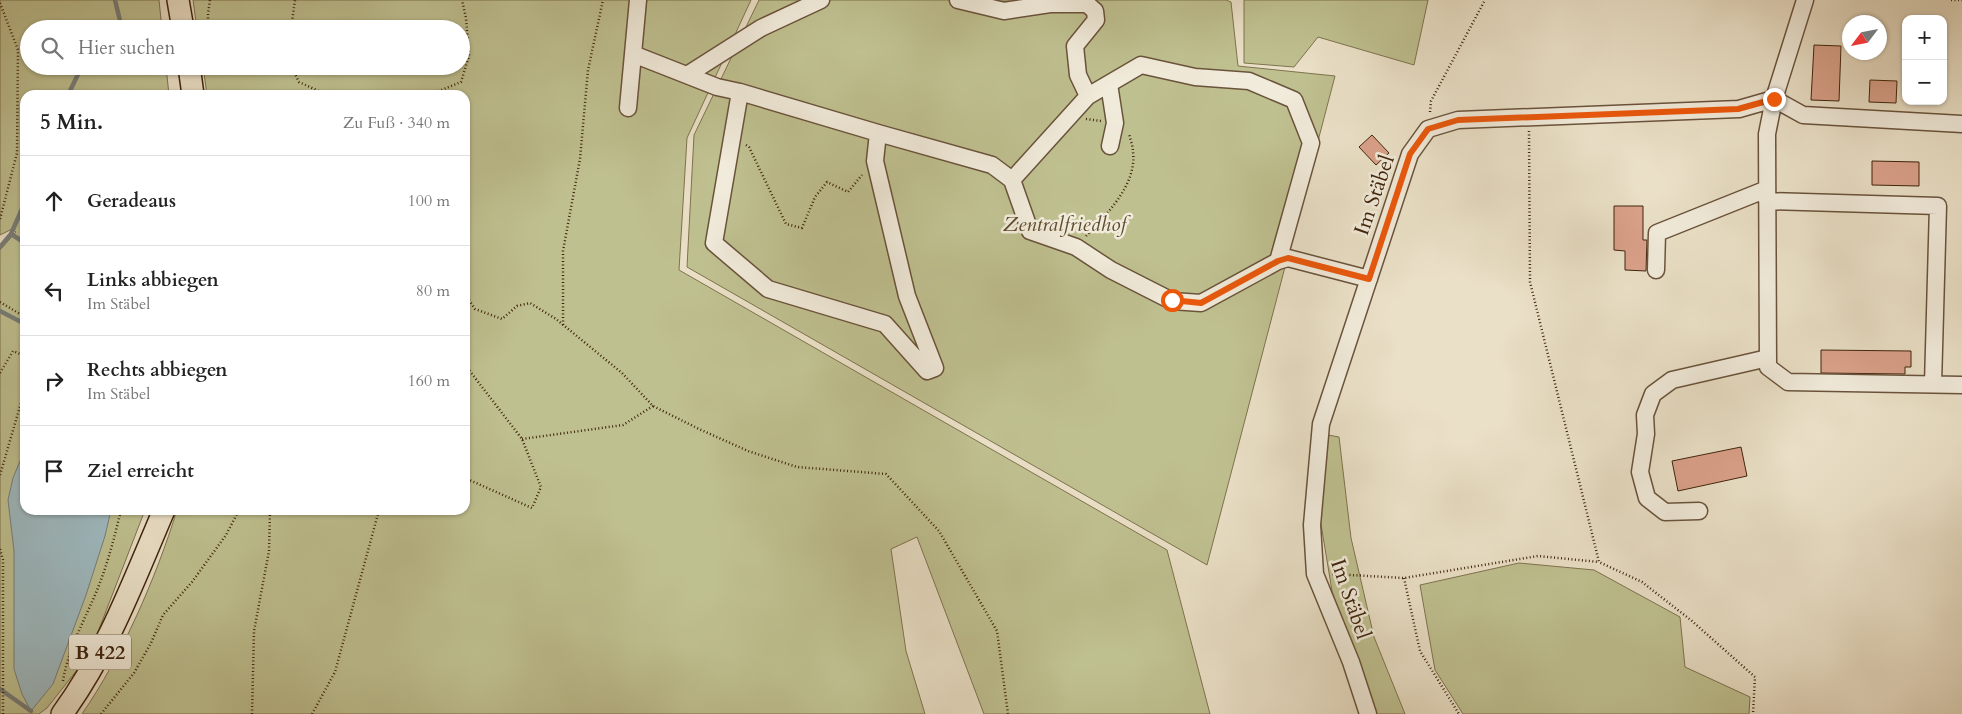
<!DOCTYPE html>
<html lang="de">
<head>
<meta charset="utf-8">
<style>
	:root { --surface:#fff; --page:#f6f6f6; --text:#222; --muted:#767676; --line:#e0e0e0 }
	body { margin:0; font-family:Cardo,serif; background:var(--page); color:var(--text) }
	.controls { position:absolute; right:15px; top:15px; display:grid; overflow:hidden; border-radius:10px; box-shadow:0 1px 4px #0004 }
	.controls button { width:45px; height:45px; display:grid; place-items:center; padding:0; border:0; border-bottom:1px solid var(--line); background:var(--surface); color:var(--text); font:25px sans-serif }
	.compass { position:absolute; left:1842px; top:15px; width:45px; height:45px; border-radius:50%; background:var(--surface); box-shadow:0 1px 4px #0004; rotate:238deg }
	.stop { position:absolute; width:15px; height:15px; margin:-11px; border:4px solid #ea580c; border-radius:50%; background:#fff }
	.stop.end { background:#ea580c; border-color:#fff; box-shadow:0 1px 5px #0008 }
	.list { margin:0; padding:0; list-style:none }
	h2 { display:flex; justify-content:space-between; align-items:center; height:65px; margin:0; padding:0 20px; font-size:21px }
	h2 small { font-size:16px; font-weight:400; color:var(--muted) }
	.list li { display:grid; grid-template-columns:32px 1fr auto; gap:15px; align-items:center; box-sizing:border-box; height:90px; padding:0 20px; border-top:1px solid var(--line) }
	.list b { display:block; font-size:19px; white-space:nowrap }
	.list p { margin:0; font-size:16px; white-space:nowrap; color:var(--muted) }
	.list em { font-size:16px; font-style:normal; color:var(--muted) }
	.icon { flex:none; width:28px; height:28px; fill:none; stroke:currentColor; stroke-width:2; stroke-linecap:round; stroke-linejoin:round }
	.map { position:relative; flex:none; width:1962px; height:714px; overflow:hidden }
	.search { position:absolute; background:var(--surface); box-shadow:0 1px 4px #0004; left:20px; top:20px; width:450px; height:55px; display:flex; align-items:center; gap:12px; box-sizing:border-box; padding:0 18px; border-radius:28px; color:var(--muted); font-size:19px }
	.panel { position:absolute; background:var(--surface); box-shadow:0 1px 4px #0004; left:20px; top:90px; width:450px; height:425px; border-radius:15px }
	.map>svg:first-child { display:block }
	.green { fill:#bfc090; stroke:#7f724e }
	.water { fill:#9ebac1; stroke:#787e79 }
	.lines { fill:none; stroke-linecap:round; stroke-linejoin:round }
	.stream { stroke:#787e79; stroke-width:4.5 }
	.building { fill:#daa18a; stroke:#3f240c }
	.minor-casing { stroke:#6a533b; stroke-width:19 }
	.major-casing { stroke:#3f240c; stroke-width:24 }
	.path { stroke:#3f240c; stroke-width:2.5; stroke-dasharray:1 2.5; stroke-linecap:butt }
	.minor { stroke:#f1ebdb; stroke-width:16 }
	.major { stroke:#eae0c7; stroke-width:21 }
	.route { stroke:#ea580c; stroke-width:6 }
	.labels { text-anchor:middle; stroke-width:5; stroke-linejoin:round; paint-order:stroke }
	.shield { fill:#f1ebdb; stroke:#74604a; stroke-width:1 }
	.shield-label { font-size:20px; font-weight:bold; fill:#3f240c }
	.street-label { font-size:21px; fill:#3f240c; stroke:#f1ebdb }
	.park-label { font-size:21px; font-style:italic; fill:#5f4b2d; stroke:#f1ebdb }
</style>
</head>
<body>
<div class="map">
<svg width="1962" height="714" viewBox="0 0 1962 714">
	<rect width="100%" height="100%" fill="#eae0c7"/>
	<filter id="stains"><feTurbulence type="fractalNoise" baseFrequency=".004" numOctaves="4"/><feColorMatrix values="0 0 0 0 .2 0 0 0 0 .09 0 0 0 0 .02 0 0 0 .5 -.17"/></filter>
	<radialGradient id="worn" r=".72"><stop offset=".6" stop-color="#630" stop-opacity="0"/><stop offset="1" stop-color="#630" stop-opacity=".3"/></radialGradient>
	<path class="green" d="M0 0H159L162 29H29V66H166L169 95H25V510H145L96 637 81 665 47 708 39 714H0V250L16 232 12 229 0 235Z
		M193 0H751L687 138 679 270 1167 550 1210 714H984L917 537 891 549 906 651 925 714H82C122 656 156 578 177 510H465V95H207L203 66H461V29H197Z
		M759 0H1226L1231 2 1238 66 1335 76 1207 565 687 267 694 135Z
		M1244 0H1428L1414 65 1318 37 1294 67 1244 63Z
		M1328 435 1339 437 1351 538 1374 637 1405 714H1372L1332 591 1320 518Z
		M1519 563 1594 570 1680 617 1685 667 1750 697 1749 714H1463L1435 670 1420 585Z"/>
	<path class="water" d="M25 449V510H111L105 536 86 595 53 684 31 711 22 694 14 669V551L8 500 13 478Z"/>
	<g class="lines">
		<path class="stream" d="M115 0 122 29
			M68 95 82 66
			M11 234 25 243
			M0 247 11 234 25 202
			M0 311 25 324
			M0 689 31 711"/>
	</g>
	<path class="building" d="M1814 45 1841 46 1839 101 1811 100Z
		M1870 80 1897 81 1896 103 1869 102Z
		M1372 135 1389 153 1376 165 1359 147Z
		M1872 161 1919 162V186L1872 185Z
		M1614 206H1643V240H1647L1646 271 1625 270V251L1614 250Z
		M1821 350 1911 351V367H1905V374L1821 373Z
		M1741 447 1747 476 1678 491 1672 461Z"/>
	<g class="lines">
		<defs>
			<path id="minor" d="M958 0 1004 11 1050 4H1087L1095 11 1096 20 1075 46 1078 75 1088 96
				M633 54 717 87 740 92 878 133 992 165 1012 180 1030 231 1076 247 1111 270 1172 301 1201 303 1278 261 1288 258 1369 279
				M687 75 761 28 821 0
				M1109 84 1115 123 1110 146
				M740 92 714 243 768 289 885 324 927 371 935 368 907 296 875 161 878 133
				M628 108 638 0
				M1962 124 1803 115 1774 99 1767 134 1768 367 1788 382 1962 385
				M1012 180 1088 96 1141 65 1195 77 1249 81 1294 100 1311 143 1278 261
				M1767 201 1938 206 1933 384
				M1656 270 1657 233 1767 189
				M1699 511 1665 512 1647 498 1640 472 1646 434 1645 415 1653 394 1672 380 1768 358
				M1368 714 1351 662 1315 574 1312 525 1321 424 1410 154 1428 129 1458 120 1739 109 1774 99 1805 0"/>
			<path id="major" d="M178 0 183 29
				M189 66 193 95
				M62 714C107 653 134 580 164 510"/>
		</defs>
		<use href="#minor" class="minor-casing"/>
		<use href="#major" class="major-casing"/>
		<path class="path" d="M1951 0H1962
			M0 3 18 50 17 153 0 219
			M208 29V14L210 0
			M291 29 295 0
			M291 66 299 82 327 95
			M407 95 417 92 439 91 461 82 469 56 466 18 462 0
			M1430 112 1431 101 1485 0
			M1086 119 1101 121
			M1529 131 1530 282 1599 562 1642 582 1692 621 1755 677 1753 714
			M746 145 749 147 786 224 802 228 815 197 827 182 848 192 862 175
			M1086 236C1106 215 1137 185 1133 152 1133 146 1130 139 1129 133
			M465 294 475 309 502 319 517 306 530 303 556 319 622 373 653 406 699 429 748 451 797 467 886 474 939 531 997 631 1008 714
			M0 302 25 317
			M563 325V251L580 159 588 70 603 0
			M465 361 469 370 522 439 541 487 532 508 465 478
			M0 373 13 351 25 356
			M522 439 623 425 653 406
			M0 475 25 389
			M0 549 3 560V714
			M1332 574 1404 578 1538 556 1599 562
			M1404 578 1420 651 1459 714
			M63 681C68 650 83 623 95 595 107 567 114 539 121 510
			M101 714 134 673 151 643 163 615 192 582 226 535 239 510
			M252 714 254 631 269 551 270 510
			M312 714 335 672 379 510"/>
		<use href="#minor" class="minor"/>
		<use href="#major" class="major"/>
	</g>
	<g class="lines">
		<path class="route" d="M1172 300 1201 303 1278 261 1288 258 1369 279 1410 154 1428 129 1458 120 1738 109 1774 99"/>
	</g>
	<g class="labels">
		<rect class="shield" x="69" y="634.5" width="62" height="35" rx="4"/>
		<g class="shield-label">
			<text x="100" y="659">B 422</text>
		</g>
		<g class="street-label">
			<text transform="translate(1374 195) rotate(-71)" y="7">Im Stäbel</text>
			<text transform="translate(1351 599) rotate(71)" y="7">Im Stäbel</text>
		</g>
		<g class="park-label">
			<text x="1065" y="231">Zentralfriedhof</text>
		</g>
	</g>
	<rect width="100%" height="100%" filter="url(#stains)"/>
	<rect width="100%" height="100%" fill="url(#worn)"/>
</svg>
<div class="controls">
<button>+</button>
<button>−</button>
</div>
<svg class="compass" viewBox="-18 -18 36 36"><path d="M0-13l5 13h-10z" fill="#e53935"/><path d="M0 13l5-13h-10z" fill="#767676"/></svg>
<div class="stop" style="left:1172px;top:300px"></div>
<div class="stop end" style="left:1774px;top:99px"></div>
<div class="search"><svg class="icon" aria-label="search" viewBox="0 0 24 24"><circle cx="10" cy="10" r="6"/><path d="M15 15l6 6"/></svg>Hier suchen</div>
<section class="panel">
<h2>5 Min.<small>Zu Fuß · 340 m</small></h2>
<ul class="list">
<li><svg class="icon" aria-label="ahead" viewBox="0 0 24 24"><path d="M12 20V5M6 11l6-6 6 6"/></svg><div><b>Geradeaus</b></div><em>100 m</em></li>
<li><svg class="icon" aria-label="left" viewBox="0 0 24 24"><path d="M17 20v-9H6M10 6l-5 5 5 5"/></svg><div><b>Links abbiegen</b><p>Im Stäbel</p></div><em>80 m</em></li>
<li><svg class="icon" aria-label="right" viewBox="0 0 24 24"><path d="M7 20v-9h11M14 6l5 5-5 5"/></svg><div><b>Rechts abbiegen</b><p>Im Stäbel</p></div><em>160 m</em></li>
<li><svg class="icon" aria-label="arrive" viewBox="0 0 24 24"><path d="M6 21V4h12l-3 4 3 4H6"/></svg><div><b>Ziel erreicht</b></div></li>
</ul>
</section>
</div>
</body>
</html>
